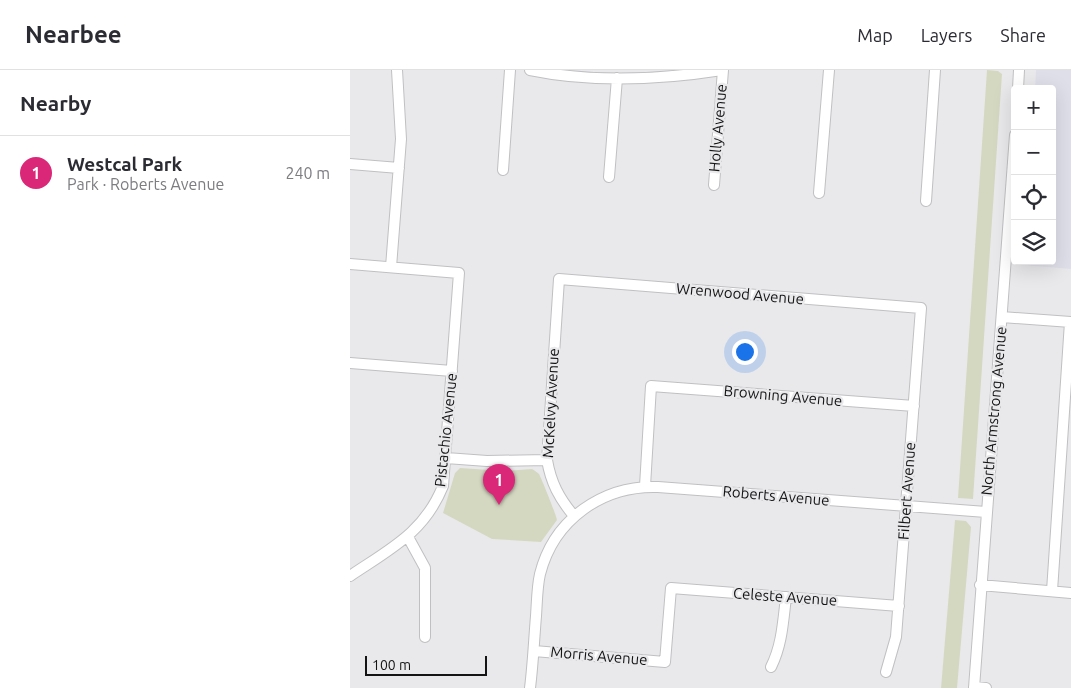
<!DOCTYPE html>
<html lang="en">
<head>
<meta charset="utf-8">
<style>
	:root { --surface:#fff; --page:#f7f7f7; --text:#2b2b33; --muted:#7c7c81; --line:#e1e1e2; --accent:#db2777 }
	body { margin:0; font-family:Ubuntu,sans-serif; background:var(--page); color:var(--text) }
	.controls { position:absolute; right:15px; top:15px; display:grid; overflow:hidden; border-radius:5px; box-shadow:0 5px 20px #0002 }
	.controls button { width:45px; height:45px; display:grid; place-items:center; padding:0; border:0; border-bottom:1px solid var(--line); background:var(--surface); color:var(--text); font:25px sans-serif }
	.scale { position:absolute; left:15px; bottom:12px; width:122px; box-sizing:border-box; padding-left:5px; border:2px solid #141415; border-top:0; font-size:14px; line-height:18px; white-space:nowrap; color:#141415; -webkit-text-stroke:4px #e9e9ec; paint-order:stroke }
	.you { position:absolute; left:394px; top:281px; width:18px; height:18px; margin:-12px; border:4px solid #fff; border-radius:50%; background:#1a73e8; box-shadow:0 0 0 8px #1a73e833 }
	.badge { display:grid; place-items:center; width:32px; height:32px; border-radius:50%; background:var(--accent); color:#fff; font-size:16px; font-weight:700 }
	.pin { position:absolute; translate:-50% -41px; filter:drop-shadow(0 1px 2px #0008) }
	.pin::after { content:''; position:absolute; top:26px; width:18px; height:15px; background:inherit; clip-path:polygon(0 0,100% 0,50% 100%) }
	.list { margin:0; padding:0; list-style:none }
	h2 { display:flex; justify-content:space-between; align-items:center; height:65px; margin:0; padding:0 20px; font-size:21px }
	h2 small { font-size:16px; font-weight:400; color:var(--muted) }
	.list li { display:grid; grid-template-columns:32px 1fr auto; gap:15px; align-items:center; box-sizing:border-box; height:75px; padding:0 20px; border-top:1px solid var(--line) }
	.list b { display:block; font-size:19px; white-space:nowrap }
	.list p { margin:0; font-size:16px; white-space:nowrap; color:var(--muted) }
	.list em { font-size:16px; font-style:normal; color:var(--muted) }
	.icon { flex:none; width:28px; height:28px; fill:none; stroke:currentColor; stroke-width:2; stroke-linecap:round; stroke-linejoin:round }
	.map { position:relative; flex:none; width:721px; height:618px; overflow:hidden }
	header { display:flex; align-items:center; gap:30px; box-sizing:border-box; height:70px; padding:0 25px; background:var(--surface); border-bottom:1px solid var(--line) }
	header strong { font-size:24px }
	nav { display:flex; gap:28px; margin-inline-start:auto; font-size:18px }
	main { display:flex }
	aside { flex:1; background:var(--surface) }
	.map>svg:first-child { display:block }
	.built { fill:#dfdfea }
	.green { fill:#d5d8c1 }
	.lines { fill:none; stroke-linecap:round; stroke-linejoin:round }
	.minor-casing { stroke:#c0c0c3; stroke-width:12 }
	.minor { stroke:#fff; stroke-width:10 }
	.labels { text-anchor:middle; stroke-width:4.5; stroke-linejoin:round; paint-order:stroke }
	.street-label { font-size:15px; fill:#141415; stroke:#e9e9ec }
</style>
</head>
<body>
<header>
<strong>Nearbee</strong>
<nav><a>Map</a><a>Layers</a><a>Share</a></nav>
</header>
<main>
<aside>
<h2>Nearby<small></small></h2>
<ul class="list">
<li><span class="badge">1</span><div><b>Westcal Park</b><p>Park · Roberts Avenue</p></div><em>240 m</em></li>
</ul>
</aside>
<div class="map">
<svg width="721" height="618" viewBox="0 0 721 618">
	<rect width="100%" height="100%" fill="#e9e9ec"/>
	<path class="built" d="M686 0H721V199L672 195V191H702V19H685Z"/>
	<path class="green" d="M637 0 648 1 652 4 623 429 608 428Z
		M110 398 155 401 182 399C185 401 187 402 189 404 191 407 207 447 207 450L191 472 142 469 93 443 105 403Z
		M605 450 616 451 621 457 607 618H591Z"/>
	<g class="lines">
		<defs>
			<path id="minor" d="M180 0C243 13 308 10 372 0
				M668 19 669 0
				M0 94 49 98
				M153 100 160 0
				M259 107 267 8
				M364 115 373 0
				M469 123 479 0
				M576 131 585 0
				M0 194 109 203 93 416C74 463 40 479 0 506
				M41 197 51 69 47 0
				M652 247 721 252
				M0 293 102 301
				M96 388 137 391 197 390
				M295 416 301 316 564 336
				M224 446C209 428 201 413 197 390L209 209 571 238 546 567 536 602
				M58 467 75 498V567
				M630 515 721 523
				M702 521 720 252
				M184 581 315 592 321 518 549 536
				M421 597C432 575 433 552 436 527
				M624 617 636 618
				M180 618C183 594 184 570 186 546 187 532 187 517 190 504 204 449 253 415 308 417L636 442
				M624 618 665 65"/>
		</defs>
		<use href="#minor" class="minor-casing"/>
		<use href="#minor" class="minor"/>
	</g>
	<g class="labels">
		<g class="street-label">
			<text transform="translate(368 58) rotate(-85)" y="5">Holly Avenue</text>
			<text transform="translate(390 224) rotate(5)" y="5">Wrenwood Avenue</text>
			<text transform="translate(433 326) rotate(5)" y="5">Browning Avenue</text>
			<text transform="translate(201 333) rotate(-87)" y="5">McKelvy Avenue</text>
			<text transform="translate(644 341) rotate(-85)" y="5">North Armstrong Avenue</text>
			<text transform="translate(96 360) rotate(-84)" y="5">Pistachio Avenue</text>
			<text transform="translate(557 421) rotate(-86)" y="5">Filbert Avenue</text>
			<text transform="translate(426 426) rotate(5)" y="5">Roberts Avenue</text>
			<text transform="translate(435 527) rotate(4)" y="5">Celeste Avenue</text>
			<text transform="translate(249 586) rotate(5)" y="5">Morris Avenue</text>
		</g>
	</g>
</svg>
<div class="controls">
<button>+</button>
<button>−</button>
<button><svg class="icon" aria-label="locate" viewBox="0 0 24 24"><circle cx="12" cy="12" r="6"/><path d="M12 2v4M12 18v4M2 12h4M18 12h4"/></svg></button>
<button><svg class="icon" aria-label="layers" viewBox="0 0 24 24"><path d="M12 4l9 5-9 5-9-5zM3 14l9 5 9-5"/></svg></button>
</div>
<div class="scale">100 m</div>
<div class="you"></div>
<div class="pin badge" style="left:149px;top:435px">1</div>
</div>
</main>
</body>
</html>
